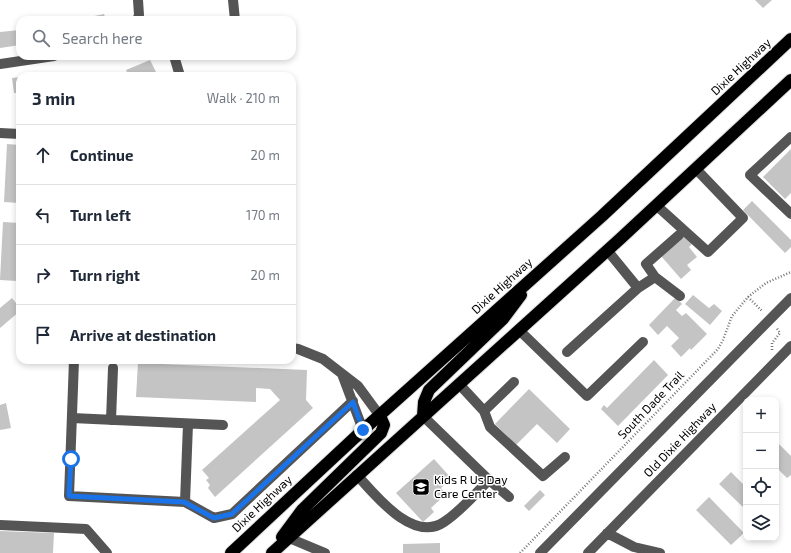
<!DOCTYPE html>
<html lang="en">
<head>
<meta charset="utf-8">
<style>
	:root { --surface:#fff; --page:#f2f2f3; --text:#1f2937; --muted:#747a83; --line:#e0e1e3 }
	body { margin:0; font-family:"Exo 2",sans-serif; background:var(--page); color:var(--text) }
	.controls { position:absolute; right:12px; bottom:12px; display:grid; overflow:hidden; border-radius:8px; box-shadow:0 2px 6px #0003 }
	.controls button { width:36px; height:36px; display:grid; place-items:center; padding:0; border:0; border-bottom:1px solid var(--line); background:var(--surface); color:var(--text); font:20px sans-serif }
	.stop { position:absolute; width:12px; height:12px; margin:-9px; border:3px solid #1a73e8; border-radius:50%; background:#fff }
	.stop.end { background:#1a73e8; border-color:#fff; box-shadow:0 1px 4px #0008 }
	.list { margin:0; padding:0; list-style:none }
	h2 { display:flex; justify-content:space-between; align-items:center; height:52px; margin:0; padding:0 16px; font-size:17px }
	h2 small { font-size:13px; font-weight:400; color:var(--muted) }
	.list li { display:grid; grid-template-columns:26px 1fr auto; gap:12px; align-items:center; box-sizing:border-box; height:60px; padding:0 16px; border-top:1px solid var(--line) }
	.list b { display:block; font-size:15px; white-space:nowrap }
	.list em { font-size:13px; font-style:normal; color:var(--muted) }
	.icon { flex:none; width:22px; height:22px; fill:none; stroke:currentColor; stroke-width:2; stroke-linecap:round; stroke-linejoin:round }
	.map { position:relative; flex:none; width:791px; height:553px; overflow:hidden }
	.search { position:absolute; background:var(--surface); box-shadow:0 2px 6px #0003; left:16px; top:16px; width:280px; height:44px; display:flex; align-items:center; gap:10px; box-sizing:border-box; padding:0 14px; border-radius:12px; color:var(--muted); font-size:15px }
	.panel { position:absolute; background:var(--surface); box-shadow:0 2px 6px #0003; left:16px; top:72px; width:280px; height:292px; border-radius:12px }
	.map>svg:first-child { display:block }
	.building { fill:#c4c4c4 }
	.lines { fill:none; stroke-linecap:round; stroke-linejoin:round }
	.highway-casing { stroke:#dbdbdb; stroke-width:14 }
	.path { stroke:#777; stroke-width:2.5; stroke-dasharray:1 2; stroke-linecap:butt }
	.minor { stroke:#555; stroke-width:10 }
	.highway { stroke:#000; stroke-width:12 }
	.route { stroke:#1a73e8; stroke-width:5 }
	.labels { text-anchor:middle; stroke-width:3; stroke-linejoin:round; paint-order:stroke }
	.street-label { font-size:12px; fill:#000; stroke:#fff }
	.poi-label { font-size:12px; fill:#000; stroke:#fff; text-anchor:start }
</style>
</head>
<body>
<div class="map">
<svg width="791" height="553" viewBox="0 0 791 553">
	<rect width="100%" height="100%" fill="#fff"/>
	<path class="building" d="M755 0H772L763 8Z
		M104 14 106 20H80V19Z
		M20 30V45L0 48V32Z
		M150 60 158 76H129L126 70Z
		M54 72V76H33V75Z
		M20 77V93H14L12 78Z
		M7 144 20 145V203L4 202Z
		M791 149V193L785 199 763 177Z
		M752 201 791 240V247L785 253 743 210Z
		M3 222 20 223 17 281 0 280Z
		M685 236 692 244 689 247 697 257 687 265 691 270 681 279 661 256Z
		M693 295 709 308 714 304 722 311 710 325 685 304Z
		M676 297 682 304 676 310 682 316 686 313 707 334 691 350 690 348 681 357 671 346 679 338 667 326 658 335 649 325Z
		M12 298 20 308V311L0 328V308Z
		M654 360 668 375 618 426 601 409 604 405 607 408Z
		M138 363 307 370 306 400 313 408 215 497 208 488 210 485 206 480 209 478 202 470 280 400 270 389 256 388V402L136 397Z
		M529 389 570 429 557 443 537 424 516 445 495 424Z
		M6 403 11 428 0 430V405Z
		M776 441 791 456V475L787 478 776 467Z
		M434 459 451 478 441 488 446 494 431 508 434 512 423 522 396 493Z
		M731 472 746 487V510L719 484Z
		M540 490 545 495 529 511 524 506Z
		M709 497 744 533 731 545 696 510Z
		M0 531 54 533 53 553H0Z
		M440 543V553H403V544Z"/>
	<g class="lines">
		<defs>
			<path id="highway" d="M423 416 424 402 429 390 503 319 521 295
				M282 537 302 510 381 433 384 425 380 416
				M231 553 363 430 602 216 791 39
				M272 553 620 239 791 80"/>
		</defs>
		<use href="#highway" class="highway-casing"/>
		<path class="path" d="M748 297 762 311
			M772 350V343L780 333 776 327
			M520 553 718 349 723 340 732 316 748 297 766 283 791 272"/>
		<path class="minor" d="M233 0 235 20
			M137 20 139 15 138 0
			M174 56 180 76
			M0 64 54 56
			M0 133 20 134
			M791 137 750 175 791 214
			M656 205 708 252 743 218 696 169
			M655 277 646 264 679 235
			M638 288 655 277 680 296
			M519 330 587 396 643 342
			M292 348 298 349 323 359 358 386 380 416
			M567 352 638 288 607 250
			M74 360 69 496 185 502 188 424
			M342 374 363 430
			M459 384 484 411 490 427 543 476 565 457
			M484 411 514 382
			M423 416 489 480 509 497
			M72 418 223 425
			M111 420 113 368
			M357 475C376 496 413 543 444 522 461 511 475 494 489 480
			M185 502 214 518 232 514 353 401
			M0 525 86 529 107 553
			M607 533 634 547 660 553
			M289 538 325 553
			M540 553 791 298
			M588 553 791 346"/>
		<use href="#highway" class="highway"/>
	</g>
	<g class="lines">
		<path class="route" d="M71 459 69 496 184 502 214 518 232 514 353 402 363 430"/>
	</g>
	<defs>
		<symbol id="school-square" viewBox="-11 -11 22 22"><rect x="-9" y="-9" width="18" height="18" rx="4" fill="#000" stroke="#fff"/><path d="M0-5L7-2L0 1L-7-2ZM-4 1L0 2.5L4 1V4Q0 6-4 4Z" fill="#fff"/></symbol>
	</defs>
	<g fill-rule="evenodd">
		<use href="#school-square" x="411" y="477" width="20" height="20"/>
	</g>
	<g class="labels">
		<g class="street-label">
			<text transform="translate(741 67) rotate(-43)" y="4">Dixie Highway</text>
			<text transform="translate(502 286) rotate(-42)" y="4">Dixie Highway</text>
			<text transform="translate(651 405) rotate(-46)" y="4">South Dade Trail</text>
			<text transform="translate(680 440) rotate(-46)" y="4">Old Dixie Highway</text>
			<text transform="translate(262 504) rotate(-43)" y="4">Dixie Highway</text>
		</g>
		<g class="poi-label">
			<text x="434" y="484">Kids R Us Day<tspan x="434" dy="14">Care Center</tspan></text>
		</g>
	</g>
</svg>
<div class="controls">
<button>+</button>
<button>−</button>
<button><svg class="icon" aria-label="locate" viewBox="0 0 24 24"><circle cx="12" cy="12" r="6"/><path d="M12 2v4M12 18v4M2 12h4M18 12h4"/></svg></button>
<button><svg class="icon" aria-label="layers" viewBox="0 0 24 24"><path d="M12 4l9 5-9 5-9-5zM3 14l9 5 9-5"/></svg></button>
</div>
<div class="stop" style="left:71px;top:459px"></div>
<div class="stop end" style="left:363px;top:430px"></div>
<div class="search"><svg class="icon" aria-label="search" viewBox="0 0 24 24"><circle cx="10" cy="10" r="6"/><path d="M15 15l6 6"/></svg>Search here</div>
<section class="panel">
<h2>3 min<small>Walk · 210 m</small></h2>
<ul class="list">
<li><svg class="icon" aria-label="ahead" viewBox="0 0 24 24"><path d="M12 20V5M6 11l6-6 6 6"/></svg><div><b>Continue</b></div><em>20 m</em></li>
<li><svg class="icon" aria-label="left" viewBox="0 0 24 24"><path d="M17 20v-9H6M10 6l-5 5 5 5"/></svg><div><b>Turn left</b></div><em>170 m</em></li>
<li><svg class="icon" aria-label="right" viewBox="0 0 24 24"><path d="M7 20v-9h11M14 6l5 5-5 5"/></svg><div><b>Turn right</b></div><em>20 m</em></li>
<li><svg class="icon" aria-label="arrive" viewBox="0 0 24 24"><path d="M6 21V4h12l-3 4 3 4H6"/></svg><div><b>Arrive at destination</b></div></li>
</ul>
</section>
</div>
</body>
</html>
